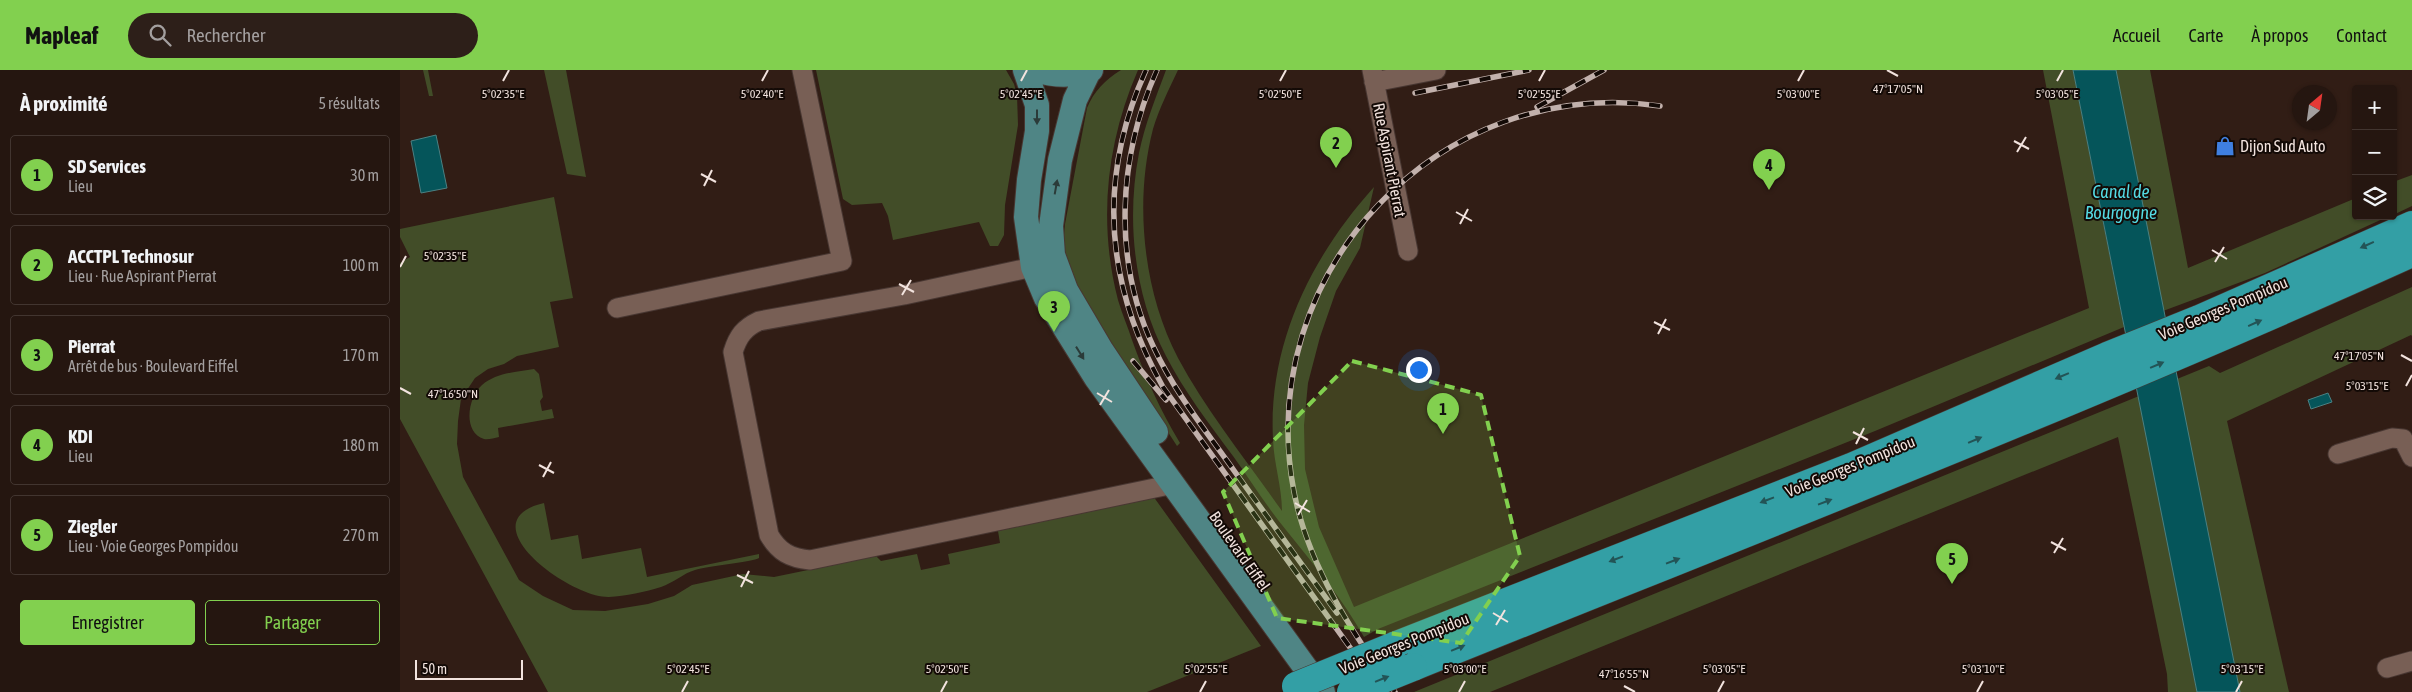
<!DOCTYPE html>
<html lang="fr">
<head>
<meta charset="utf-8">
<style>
	:root { --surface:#251610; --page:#2d1f19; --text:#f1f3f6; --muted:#a39f9f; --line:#423530; --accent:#82d04f }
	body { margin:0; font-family:"Asap Condensed",sans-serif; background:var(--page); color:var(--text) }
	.controls { position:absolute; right:15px; top:15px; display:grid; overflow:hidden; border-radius:5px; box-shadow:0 1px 4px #0004 }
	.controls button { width:45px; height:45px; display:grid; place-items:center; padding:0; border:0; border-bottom:1px solid var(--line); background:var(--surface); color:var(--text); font:25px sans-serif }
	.compass { position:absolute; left:1892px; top:15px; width:45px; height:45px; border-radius:50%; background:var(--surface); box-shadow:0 1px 4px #0004; rotate:29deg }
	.scale { position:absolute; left:15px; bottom:12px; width:108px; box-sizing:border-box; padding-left:5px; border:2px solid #f2e3de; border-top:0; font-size:14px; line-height:18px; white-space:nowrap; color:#f2e3de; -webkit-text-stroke:4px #130a06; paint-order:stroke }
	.you { position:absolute; left:1018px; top:299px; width:18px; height:18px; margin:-12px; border:4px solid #fff; border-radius:50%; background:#1a73e8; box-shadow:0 0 0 8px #1a73e833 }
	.badge { display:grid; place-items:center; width:32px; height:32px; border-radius:50%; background:var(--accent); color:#111; font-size:16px; font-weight:700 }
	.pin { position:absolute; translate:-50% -41px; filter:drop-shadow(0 1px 2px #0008) }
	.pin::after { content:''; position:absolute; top:26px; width:18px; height:15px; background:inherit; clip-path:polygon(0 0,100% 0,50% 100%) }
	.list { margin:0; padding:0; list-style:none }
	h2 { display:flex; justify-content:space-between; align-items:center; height:65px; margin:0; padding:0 20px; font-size:21px }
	h2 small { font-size:16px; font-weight:400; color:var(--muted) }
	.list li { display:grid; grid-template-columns:32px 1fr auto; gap:15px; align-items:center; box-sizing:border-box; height:80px; margin:0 10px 10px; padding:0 10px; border:1px solid var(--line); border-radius:5px }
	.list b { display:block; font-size:19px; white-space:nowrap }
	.list p { margin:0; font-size:16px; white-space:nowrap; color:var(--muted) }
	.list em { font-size:16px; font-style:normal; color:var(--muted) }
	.actions { display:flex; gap:10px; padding:15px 20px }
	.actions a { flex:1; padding:11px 0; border:1px solid var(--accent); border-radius:5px; text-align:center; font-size:18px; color:var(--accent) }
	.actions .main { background:var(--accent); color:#111 }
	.icon { flex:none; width:28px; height:28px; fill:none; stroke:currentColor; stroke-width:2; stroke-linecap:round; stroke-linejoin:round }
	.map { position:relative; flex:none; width:2012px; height:622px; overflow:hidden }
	header { display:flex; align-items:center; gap:30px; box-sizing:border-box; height:70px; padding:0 25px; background:var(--accent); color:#111 }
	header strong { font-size:24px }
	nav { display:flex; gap:28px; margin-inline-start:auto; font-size:18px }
	.search { width:350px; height:45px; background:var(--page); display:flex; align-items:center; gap:12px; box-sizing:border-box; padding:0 18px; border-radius:28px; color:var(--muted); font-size:19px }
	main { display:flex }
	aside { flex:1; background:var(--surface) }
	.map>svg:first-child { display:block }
	.green { fill:#424d28 }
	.water { fill:#05555a; stroke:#4c8082 }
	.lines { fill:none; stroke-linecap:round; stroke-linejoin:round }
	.minor-casing { stroke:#483732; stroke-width:21 }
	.major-casing { stroke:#483732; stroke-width:26 }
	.highway-casing { stroke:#483732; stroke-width:29 }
	.minor { stroke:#785f55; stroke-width:19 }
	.major { stroke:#4f8585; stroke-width:24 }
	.highway { stroke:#339fa5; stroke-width:28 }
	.rail-casing { stroke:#c2b1ac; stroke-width:5.5 }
	.rail { stroke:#130a06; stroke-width:4; stroke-dasharray:11; stroke-linecap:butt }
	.highway-bridge-casing { stroke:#483732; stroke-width:29; stroke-linecap:butt }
	.highway-bridge { stroke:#339fa5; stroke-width:28 }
	.oneway { fill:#2b3b39 }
	.oneway2 { fill:#235456 }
	.marked { fill:#82d04f; fill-opacity:0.2; stroke:#82d04f; stroke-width:4; stroke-dasharray:10 6; stroke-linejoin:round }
	.ticks { fill:none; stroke:#f2e3de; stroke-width:2 }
	.labels { text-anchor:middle; stroke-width:4; stroke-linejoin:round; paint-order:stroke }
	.poi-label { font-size:16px; fill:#f2e3de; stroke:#130a06; text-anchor:start }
	.street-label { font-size:16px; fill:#f2e3de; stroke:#130a06 }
	.water-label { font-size:18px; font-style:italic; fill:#54dae3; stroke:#130a06 }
	.ticks-label { font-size:12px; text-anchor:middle; fill:#f2e3de; stroke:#130a06; stroke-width:4; stroke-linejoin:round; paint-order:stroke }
</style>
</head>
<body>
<header>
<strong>Mapleaf</strong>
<div class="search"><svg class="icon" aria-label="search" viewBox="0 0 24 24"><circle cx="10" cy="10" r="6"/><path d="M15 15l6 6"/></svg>Rechercher</div>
<nav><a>Accueil</a><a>Carte</a><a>À propos</a><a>Contact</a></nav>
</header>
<main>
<aside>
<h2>À proximité<small>5 résultats</small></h2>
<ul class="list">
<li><span class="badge">1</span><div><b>SD Services</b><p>Lieu</p></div><em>30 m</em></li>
<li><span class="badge">2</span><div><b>ACCTPL Technosur</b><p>Lieu · Rue Aspirant Pierrat</p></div><em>100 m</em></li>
<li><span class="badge">3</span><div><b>Pierrat</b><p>Arrêt de bus · Boulevard Eiffel</p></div><em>170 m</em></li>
<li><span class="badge">4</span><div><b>KDI</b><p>Lieu</p></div><em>180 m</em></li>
<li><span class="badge">5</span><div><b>Ziegler</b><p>Lieu · Voie Georges Pompidou</p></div><em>270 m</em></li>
</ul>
<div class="actions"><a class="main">Enregistrer</a><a>Partager</a></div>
</aside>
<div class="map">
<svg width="2012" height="622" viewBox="0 0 2012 622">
	<rect width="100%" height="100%" fill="#311d15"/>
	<path class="green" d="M23 0H28L33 26H29Z
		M144 0H166L186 107 167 104Z
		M416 0H606L614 14 617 25 618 55 605 135 604 165 598 176H590L579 152 493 170 488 146 482 133 452 135 443 129Z
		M721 0H738C706 73 698 153 718 230 722 244 728 257 732 270 745 306 760 340 780 373L777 376 686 236 662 186 665 154 687 38C694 21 705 10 721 0Z
		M766 0H778C769 19 759 39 753 59 734 132 743 221 778 288 807 342 847 391 882 441 882 418 874 394 873 370 868 274 911 187 974 117L960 178 936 221 920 267 908 313 904 355 905 399 919 457 954 537 1689 238 1643 0H1673L1724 257 1475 361 978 559 964 567C942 528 914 495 886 460 867 437 851 411 833 386 809 354 784 321 766 286 734 225 726 150 739 83 745 54 756 27 766 0Z
		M1716 0H1750L1788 198 1956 128V146H1989L1865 203 1763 241Z
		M2012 105V136L1993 145V112Z
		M154 127 173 228 150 232 159 277 117 286 104 294 88 299 75 308 61 329 58 351 57 374 63 407 119 510 143 526 173 540 205 541 248 534 274 526 292 515 343 504 374 507 476 486 481 491 517 484 521 500 550 494 548 484 600 473 598 461 753 426 861 576 747 622H148L0 349V193L10 187 0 167V159Z
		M2012 217V266L2011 265 1827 351 1889 622H1840L1777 309 1809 296 1820 303Z
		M134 299 139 304 143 327 140 331 142 341 152 339 154 348 98 358 99 367C94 368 88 370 84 369 62 362 68 327 82 315 96 303 116 302 134 299Z
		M1739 326 1797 622H1768L1767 604 1718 367 1090 622H1014Z
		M144 433 151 470 178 465 182 489 241 478 247 507 359 484V488C353 492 307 496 295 500 284 503 273 513 261 517 246 522 225 526 209 527 169 528 66 451 144 433Z"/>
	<path class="water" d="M1673 0H1716L1840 622H1797Z
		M36 65 47 118 21 123 11 71Z
		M1928 323 1932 332 1911 339 1908 330Z"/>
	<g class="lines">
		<defs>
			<path id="minor" d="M972 0 1008 181
				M974 12 1036 0
				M643 204 633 197 504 225 359 251C344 258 338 266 333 282L369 465C379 482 390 488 410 490L774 414
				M217 238 442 191 402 0
				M1938 384 1992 368 2003 369 2012 387
				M1987 598 2012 591"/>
			<path id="major" d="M625 0 637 35V61L629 110 626 147 633 197 646 228 696 308 923 622
				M636 0C654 6 674 6 691 0
				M689 1 675 30 660 90 651 156 653 185 666 220 702 281 756 362"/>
			<path id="highway" d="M994 576 1451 397 1707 286 1799 249 2012 155
				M1013 597C1347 462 1683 332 2012 183"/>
		</defs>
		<use href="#minor" class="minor-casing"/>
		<use href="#major" class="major-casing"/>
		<use href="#highway" class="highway-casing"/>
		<use href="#minor" class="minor"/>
		<use href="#major" class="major"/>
		<use href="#highway" class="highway"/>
		<defs>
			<path id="rail" d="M746 0C697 108 705 214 763 317L982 622
				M757 0C718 87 712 190 754 278 775 323 807 362 835 402 869 449 903 496 937 543
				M1015 23 1129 0
				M1137 37 1204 0
				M733 291 766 330
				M995 622C952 563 908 495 894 422 852 203 1039 4 1260 36"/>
		</defs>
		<use href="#rail" class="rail-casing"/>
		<use href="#rail" class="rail"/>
		<defs>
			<path id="highway-bridge" d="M896 616 994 576
				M951 622 1013 597"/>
		</defs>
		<use href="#highway-bridge" class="highway-bridge-casing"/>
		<use href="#highway-bridge" class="highway-bridge"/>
	</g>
	<defs><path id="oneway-solid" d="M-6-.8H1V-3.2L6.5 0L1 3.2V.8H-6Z" transform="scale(1.25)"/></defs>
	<g class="oneway">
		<use href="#oneway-solid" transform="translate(637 47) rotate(90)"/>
		<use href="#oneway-solid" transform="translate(656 117) rotate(-80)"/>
		<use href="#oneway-solid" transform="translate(680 283) rotate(58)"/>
	</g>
	<g class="oneway2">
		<use href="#oneway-solid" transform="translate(1967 175) rotate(156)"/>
		<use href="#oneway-solid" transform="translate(1855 253) rotate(-24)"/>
		<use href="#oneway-solid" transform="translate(1757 295) rotate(-23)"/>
		<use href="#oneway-solid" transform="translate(1662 306) rotate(157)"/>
		<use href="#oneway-solid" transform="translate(1575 370) rotate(-23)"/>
		<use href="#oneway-solid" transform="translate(1367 430) rotate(159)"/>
		<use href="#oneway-solid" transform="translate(1425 432) rotate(-21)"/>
		<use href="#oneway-solid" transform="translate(1216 489) rotate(159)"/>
		<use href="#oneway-solid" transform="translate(1273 491) rotate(-21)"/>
		<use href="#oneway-solid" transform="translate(1058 578) rotate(-22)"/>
		<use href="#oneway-solid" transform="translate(982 609) rotate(-22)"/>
	</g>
	<path class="marked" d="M952 291 1081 325 1120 486 1061 573 877 548 823 422Z"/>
	<path class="ticks" d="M1487 0 1498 6M103 11 109 0M362 11 368 0M621 11 627 0M880 11 886 0M1139 11 1145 0M1398 11 1404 0M1657 11 1663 0M1614 71 1629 79M1617 82 1626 67M301 104 316 112M304 116 312 100M1056 142 1072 151M1060 154 1068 139M1812 180 1827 189M1815 192 1824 177M0 197 6 186M499 214 514 222M502 225 511 210M1254 252 1270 260M1258 264 1266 249M2001 285 2012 291M2006 316 2012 305M0 318 11 324M697 323 712 332M700 335 709 320M1453 362 1468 370M1456 374 1464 358M139 395 154 403M143 407 151 392M895 433 910 442M898 445 907 430M1651 472 1666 480M1654 483 1663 468M337 505 353 513M341 517 349 501M1093 543 1108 552M1096 555 1105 540M1224 616 1235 622M282 622 288 611M541 622 547 611M800 622 806 611M1059 622 1065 611M1318 622 1324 611M1577 622 1583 611M1836 622 1842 611"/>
	<defs>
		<symbol id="shop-bare" viewBox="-9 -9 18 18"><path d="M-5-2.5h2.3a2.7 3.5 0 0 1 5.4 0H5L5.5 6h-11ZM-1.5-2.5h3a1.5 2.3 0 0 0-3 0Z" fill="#3f7fe0" stroke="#130a06" stroke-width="2.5" paint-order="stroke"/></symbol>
	</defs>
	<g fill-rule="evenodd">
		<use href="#shop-bare" x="1811" y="62" width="28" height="28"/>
	</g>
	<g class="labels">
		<g class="poi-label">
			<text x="1840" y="82">Dijon Sud Auto</text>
		</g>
		<g class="street-label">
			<text transform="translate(990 90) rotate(79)" y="6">Rue Aspirant Pierrat</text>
			<text transform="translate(1823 238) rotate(-23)" y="6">Voie Georges Pompidou</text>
			<text transform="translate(1450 396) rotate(-22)" y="6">Voie Georges Pompidou</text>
			<text transform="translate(840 481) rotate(55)" y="6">Boulevard Eiffel</text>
			<text transform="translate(1004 573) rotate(-22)" y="6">Voie Georges Pompidou</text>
		</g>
		<g class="water-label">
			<text x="1721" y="128">Canal de<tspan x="1721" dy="21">Bourgogne</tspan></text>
		</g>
	</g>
	<g class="ticks-label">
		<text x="1498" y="23">47°17'05"N</text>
		<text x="103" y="28">5°02'35"E</text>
		<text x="362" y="28">5°02'40"E</text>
		<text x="621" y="28">5°02'45"E</text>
		<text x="880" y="28">5°02'50"E</text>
		<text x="1139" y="28">5°02'55"E</text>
		<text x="1398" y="28">5°03'00"E</text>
		<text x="1657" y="28">5°03'05"E</text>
		<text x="45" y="190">5°02'35"E</text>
		<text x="1959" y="290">47°17'05"N</text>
		<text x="1967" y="320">5°03'15"E</text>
		<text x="53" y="328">47°16'50"N</text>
		<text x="288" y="603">5°02'45"E</text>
		<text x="547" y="603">5°02'50"E</text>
		<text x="806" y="603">5°02'55"E</text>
		<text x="1065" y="603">5°03'00"E</text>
		<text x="1324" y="603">5°03'05"E</text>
		<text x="1583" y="603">5°03'10"E</text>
		<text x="1842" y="603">5°03'15"E</text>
		<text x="1224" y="608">47°16'55"N</text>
	</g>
</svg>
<div class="controls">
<button>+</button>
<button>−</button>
<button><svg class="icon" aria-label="layers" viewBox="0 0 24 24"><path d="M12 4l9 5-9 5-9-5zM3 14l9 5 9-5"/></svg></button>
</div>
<svg class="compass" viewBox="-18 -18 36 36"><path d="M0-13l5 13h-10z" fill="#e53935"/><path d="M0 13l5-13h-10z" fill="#a39f9f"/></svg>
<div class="scale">50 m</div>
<div class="you"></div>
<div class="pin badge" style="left:1043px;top:364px">1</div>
<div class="pin badge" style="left:936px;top:98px">2</div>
<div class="pin badge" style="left:654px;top:262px">3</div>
<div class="pin badge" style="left:1369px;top:120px">4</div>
<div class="pin badge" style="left:1552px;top:514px">5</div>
</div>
</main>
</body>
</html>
